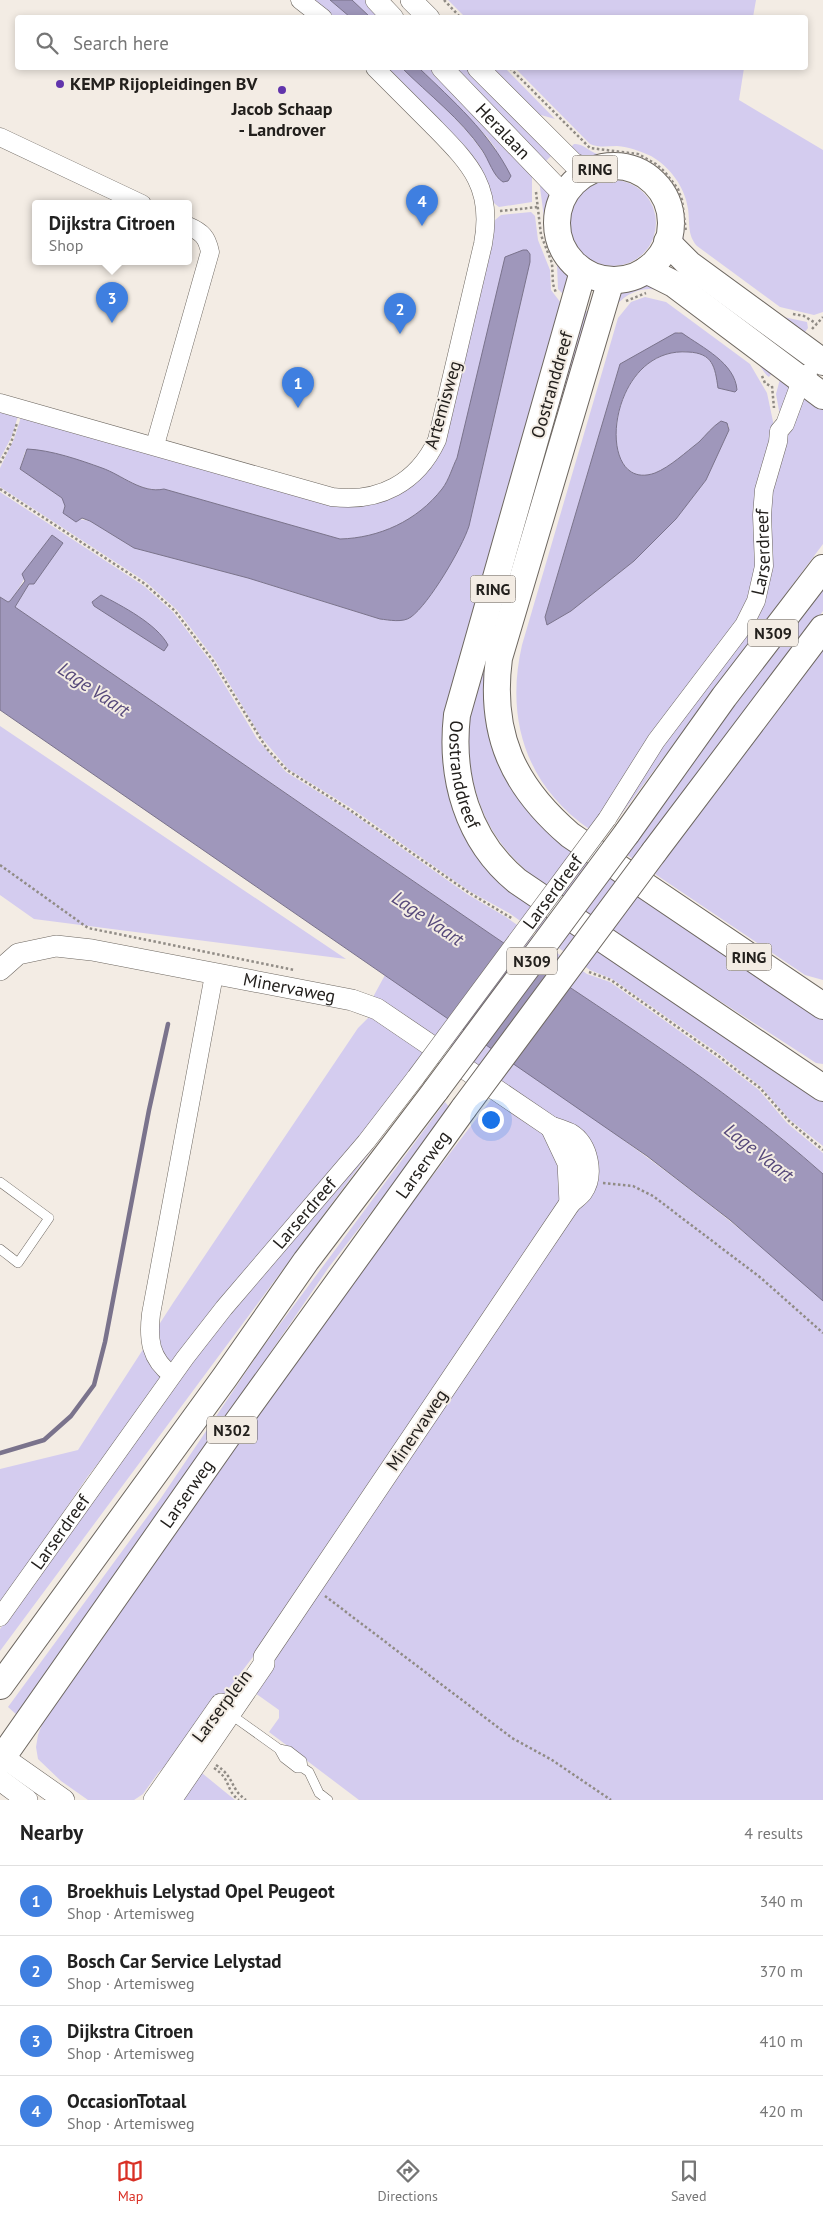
<!DOCTYPE html>
<html lang="en">
<head>
<meta charset="utf-8">
<style>
	:root { --surface:#fff; --page:#f6f6f6; --text:#222; --muted:#767676; --line:#e0e0e0; --accent:#d93025 }
	body { margin:0; font-family:"PT Sans",sans-serif; background:var(--page); color:var(--text) }
	.you { position:absolute; left:490px; top:1119px; width:18px; height:18px; margin:-12px; border:4px solid #fff; border-radius:50%; background:#1a73e8; box-shadow:0 0 0 8px #1a73e833 }
	.badge { display:grid; place-items:center; width:32px; height:32px; border-radius:50%; background:var(--accent); color:#fff; font-size:16px; font-weight:700 }
	.pin { position:absolute; translate:-50% -41px; filter:drop-shadow(0 1px 2px #0008) }
	.pin::after { content:''; position:absolute; top:26px; width:18px; height:15px; background:inherit; clip-path:polygon(0 0,100% 0,50% 100%) }
	.popup { position:absolute; left:32px; top:200px; width:160px; height:65px; box-sizing:border-box; display:grid; place-content:center; border-radius:5px; background:var(--surface); filter:drop-shadow(0 1px 4px #0005); font-size:16px; white-space:nowrap; color:var(--muted) }
	.popup b { font-size:19px; color:var(--text) }
	.popup::after { content:''; position:absolute; left:50%; top:100%; margin-left:-10px; border:10px solid transparent; border-top-color:var(--surface) }
	.list { margin:0; padding:0; list-style:none }
	h2 { display:flex; justify-content:space-between; align-items:center; height:65px; margin:0; padding:0 20px; font-size:21px }
	h2 small { font-size:16px; font-weight:400; color:var(--muted) }
	.list li { display:grid; grid-template-columns:32px 1fr auto; gap:15px; align-items:center; box-sizing:border-box; height:70px; padding:0 20px; border-top:1px solid var(--line) }
	.list b { display:block; font-size:19px; white-space:nowrap }
	.list p { margin:0; font-size:16px; white-space:nowrap; color:var(--muted) }
	.list em { font-size:16px; font-style:normal; color:var(--muted) }
	.icon { flex:none; width:28px; height:28px; fill:none; stroke:currentColor; stroke-width:2; stroke-linecap:round; stroke-linejoin:round }
	.map { position:relative; flex:none; width:823px; height:1800px; overflow:hidden }
	.search { position:absolute; background:var(--surface); box-shadow:0 2px 8px #0003; left:15px; right:15px; top:15px; height:55px; display:flex; align-items:center; gap:12px; box-sizing:border-box; padding:0 18px; border-radius:5px; color:var(--muted); font-size:19px }
	.sheet { height:345px; background:var(--surface) }
	nav { display:flex; justify-content:space-around; align-items:center; box-sizing:border-box; height:70px; border-top:1px solid var(--line); background:var(--surface); font-size:14px; color:var(--muted) }
	nav a { display:grid; justify-items:center; gap:2px }
	nav .on { color:var(--accent) }
	.map>svg:first-child { display:block }
	.green { fill:#d4ccef; fill-rule:evenodd }
	.water { fill:#9f97bb; stroke:#7a738c }
	.lines { fill:none; stroke-linecap:round; stroke-linejoin:round }
	.stream { stroke:#7a738c; stroke-width:4.5 }
	.service-casing { stroke:#6d6760; stroke-width:10 }
	.minor-casing { stroke:#6d6760; stroke-width:19 }
	.tertiary-casing { stroke:#6d6760; stroke-width:22 }
	.primary-casing { stroke:#6d6760; stroke-width:28 }
	.trunk-casing { stroke:#6d6760; stroke-width:29 }
	.path { stroke:#908b85; stroke-width:2.5; stroke-dasharray:2.5 2.5; stroke-linecap:butt }
	.service { stroke:#fff; stroke-width:9 }
	.minor { stroke:#fff; stroke-width:18 }
	.tertiary { stroke:#fff; stroke-width:21 }
	.primary { stroke:#fff; stroke-width:26 }
	.trunk { stroke:#fff; stroke-width:28 }
	.minor-bridge-casing { stroke:#6d6760; stroke-width:19; stroke-linecap:butt }
	.primary-bridge-casing { stroke:#6d6760; stroke-width:28; stroke-linecap:butt }
	.minor-bridge { stroke:#fff; stroke-width:18 }
	.primary-bridge { stroke:#fff; stroke-width:26 }
	.poi-dot { fill:#6134ac; stroke:#f3ece4; stroke-width:2 }
	.labels { text-anchor:middle; stroke-width:4; stroke-linejoin:round; paint-order:stroke }
	.shield { fill:#f3ece4; stroke:#615d59; stroke-width:1 }
	.shield-label { font-size:16px; font-weight:bold; fill:#23201d }
	.poi-label { font-size:18px; font-weight:bold; fill:#23201d; stroke:#f3ece4; text-anchor:start }
	.street-label { font-size:18px; fill:#23201d; stroke:#f3ece4 }
	.water-label { font-size:19px; font-style:italic; fill:#55487a; stroke:#f3ece4 }
</style>
</head>
<body>
<div class="map">
<svg width="823" height="1800" viewBox="0 0 823 1800">
	<rect width="100%" height="100%" fill="#f3ece4"/>
	<path class="green" d="M312 0H330L350 17H335Z
		M352 0H369L387 17H370Z
		M448 0H756L753 17 466 18Z
		M385 68H402C436 101 478 133 497 178L496 149 488 138 419 68H436L532 176V202L499 207 495 204Z
		M448 68H472L555 152 543 164Z
		M491 68H505L555 119 527 111Z
		M515 68H744L739 100 823 150V312L814 315 780 307 697 246C687 235 690 222 688 209 685 187 670 167 651 156 640 151 629 147 617 146 608 146 599 148 590 144Z
		M574 144C584 143 591 154 602 155 641 156 673 167 681 211 683 225 680 236 688 248L779 316 807 322 808 328 799 340 684 254 675 232 672 203 657 178 639 166 629 163 608 161 589 163 570 148Z
		M570 223a43 43 0 1 1 86 0a43 43 0 1 1-86 0Z
		M539 180 555 197C551 232 549 239 570 269L564 295 558 289 557 264 547 240Z
		M531 212 535 216 538 240 550 270 551 290 561 303 455 703 473 835 823 1096V1146L790 1120 761 1087 718 1053 612 979 590 970 509 913 469 891 351 808 288 769 261 737 215 660 177 610 146 582 0 487V468L14 439 21 417 331 504 416 482 490 246 495 220 501 215ZM530 254V262L469 526 456 553 422 606 397 621 380 619 248 578 134 548 90 521 78 519 65 511V503L62 498 20 469 25 452C39 445 95 465 110 472 127 479 145 493 164 489L340 539C379 538 417 521 442 489 449 480 452 468 457 458Z
		M639 280H652L670 287 777 367 769 377C763 373 760 364 755 359 741 346 672 293 657 290 639 286 623 296 613 309L607 308C613 290 621 286 639 280Z
		M645 297 666 302 750 364 767 393 775 431 759 554 745 611 618 795 589 829C526 785 505 719 522 645L618 318 631 302ZM679 332 736 382V390L735 392 718 388C715 367 713 353 688 352 606 346 593 495 655 473 670 467 686 452 699 442 706 435 712 427 721 421L729 426V430L706 480 676 519 634 561 571 611 547 624 545 617 620 364Z
		M579 309 596 314 496 654 511 776 823 1014V1064L816 1063C750 1020 682 977 616 933 573 904 523 879 494 833 472 797 470 765 465 725Z
		M780 379 793 384 780 416 776 394Z
		M804 392 823 405V544L614 824 612 822 645 768 746 631 779 459Z
		M0 410 18 416 12 436 0 459Z
		M0 492 144 586 173 612 211 662 257 739 286 772 349 811 467 894 506 917 587 974 610 982 716 1057 759 1090 787 1123 823 1153V1174C720 1082 603 1011 489 933 331 825 173 715 15 607L29 584 62 543 52 535C35 555 26 580 10 601L8 602 0 597Z
		M823 583V611L656 836 633 859 627 855 642 835 641 833Z
		M823 639V980L805 975 655 874 670 853 667 851Z
		M0 726 346 959 34 919 0 895Z
		M385 975C535 1078 689 1177 823 1301V1800H359L269 1732 279 1718V1710L251 1690 595 1165 372 999Z
		M369 1017 391 1028 427 1052 88 1476 0 1605V1469L78 1450 173 1303 358 1028Z
		M493 1097 541 1129 553 1142 563 1188 558 1207 276 1627 182 1749 158 1773 143 1794 134 1800H88L61 1781 38 1759 36 1747 38 1735 44 1719 323 1319Z
		M445 1102 451 1109 329 1267 37 1693 18 1716 8 1707 161 1498 260 1351Z
		M391 1119 393 1121 0 1651V1629L173 1384Z
		M197 1769 235 1800H176Z"/>
	<path class="water" d="M330 0H352L370 17H350Z
		M402 68H419C453 101 489 132 511 176L508 181 503 182C493 176 489 160 482 150 461 119 428 94 402 68Z
		M523 250H527L530 254V262L469 526C462 548 429 604 411 617 403 623 389 620 380 619L248 578 134 548 90 521 82 518 76 522 63 513 65 506 62 498 20 469 27 449C51 450 80 460 102 468 122 475 142 494 164 489L340 539C379 538 417 521 442 489 449 480 452 468 457 458L505 257Z
		M675 333H682C703 348 735 363 737 390L735 392 718 388C715 367 713 353 688 352 606 346 593 495 655 473 670 467 686 452 699 442 706 435 712 427 721 421L727 423 729 430 706 480 676 519 634 561 571 611 547 625 545 617 620 364Z
		M52 535 63 543 34 584H29L15 607C173 715 331 825 489 933 603 1011 720 1082 823 1174V1301L730 1220 647 1156 0 710V597L8 602 10 601 25 581 22 574Z
		M101 595C122 606 157 624 168 645L164 651 94 606 92 602Z"/>
	<g class="lines">
		<path class="stream" d="M0 1453 44 1440 71 1416 94 1385 105 1342 149 1110 168 1024"/>
		<defs>
			<path id="service" d="M0 1182 49 1218 18 1263 0 1249
				M230 1714 279 1749 284 1758 297 1768H303L309 1772 319 1793 328 1800
				M279 1749 289 1751 302 1761 303 1768"/>
			<g id="minor">
				<path d="M300 0 323 18"/>
				<path d="M0 137 142 204"/>
				<path d="M0 403 332 497C379 503 417 483 437 440L483 244C494 186 469 163 432 125 413 106 394 87 375 68"/>
				<path d="M155 445 210 252C207 237 202 232 188 226"/>
				<path id="s1" d="M607 819 656 741 744 625 756 601 764 566 762 515 764 490 778 442 779 431 785 424 798 389 808 373"/>
				<path d="M172 1375C150 1359 148 1339 151 1314L214 975"/>
				<path id="s2" d="M0 1617 185 1358 224 1308 366 1142 416 1077"/>
			</g>
			<g id="tertiary">
				<path d="M376 0 393 18"/>
				<path d="M411 0 429 18"/>
				<path id="s3" d="M442 68 564 195"/>
				<path d="M478 68 573 163 591 171"/>
				<path id="s4" d="M0 970 18 954 56 946 92 950 352 1000 377 1009 551 1127C557 1129 564 1131 570 1134 588 1145 594 1175 582 1192 579 1196 574 1199 570 1203L264 1657V1664L171 1800"/>
				<path d="M551 1127 568 1163 570 1203"/>
				<path d="M4 1755 10 1762 64 1800"/>
				<path d="M0 1780 27 1800"/>
				<path d="M154 1800 221 1704"/>
			</g>
			<g id="primary">
				<circle cx="614" cy="223" r="57"/>
				<path d="M667 242 689 264 823 362"/>
				<path d="M646 270 674 284 823 396"/>
				<path id="s5" d="M583 271 457 715C450 777 467 840 517 881L823 1088"/>
				<path d="M611 280 499 658C489 734 513 786 570 835L823 1006"/>
				<path d="M627 833 724 697 823 568"/>
				<path d="M654 852 823 628"/>
				<path d="M0 1686 225 1377 306 1261 436 1090"/>
				<path id="s6" d="M4 1755 236 1424 464 1108"/>
			</g>
			<path id="trunk" d="M0 1752 4 1755 0 1760"/>
		</defs>
		<use href="#service" class="service-casing"/>
		<use href="#minor" class="minor-casing"/>
		<use href="#tertiary" class="tertiary-casing"/>
		<use href="#primary" class="primary-casing"/>
		<use href="#trunk" class="trunk-casing"/>
		<path class="path" d="M444 0 461 18
			M510 68 590 148 638 154 656 164 665 172 678 189 682 200 686 232
			M536 192 541 235 552 263 553 284 556 293
			M500 211 538 207
			M626 301 646 293
			M793 314 804 316 817 324
			M812 329 823 317
			M762 376 765 383 772 387
			M772 386 774 408
			M0 463 11 443 17 423
			M0 489 145 584 175 611 213 661 267 749 287 770 350 810 468 892 513 919
			M0 865 88 928 294 970
			M589 972 611 980 717 1055 760 1088 789 1121 823 1150
			M603 1183 633 1186 653 1196 761 1278 823 1333
			M325 1596 512 1738 552 1760 611 1800
			M216 1765C236 1778 229 1788 246 1800
			M214 1768C232 1780 225 1790 239 1800"/>
		<use href="#service" class="service"/>
		<use href="#minor" class="minor"/>
		<use href="#tertiary" class="tertiary"/>
		<use href="#primary" class="primary"/>
		<use href="#trunk" class="trunk"/>
		<defs>
			<g id="minor-bridge">
				<path id="s7" d="M416 1077 607 819"/>
			</g>
			<path id="primary-bridge" d="M436 1090 627 833
				M464 1108 654 852"/>
		</defs>
		<use href="#minor-bridge" class="minor-bridge-casing"/>
		<use href="#primary-bridge" class="primary-bridge-casing"/>
		<use href="#minor-bridge" class="minor-bridge"/>
		<use href="#primary-bridge" class="primary-bridge"/>
	</g>
	<g class="poi-dot">
		<circle cx="60" cy="84" r="5"/>
		<circle cx="282" cy="90" r="5"/>
	</g>
	<g class="labels">
		<g class="shield">
			<rect x="572.5" y="155.5" width="45" height="27" rx="4"/>
			<rect x="470.5" y="575.5" width="45" height="27" rx="4"/>
			<rect x="748" y="619.5" width="50" height="27" rx="4"/>
			<rect x="726.5" y="943.5" width="45" height="27" rx="4"/>
			<rect x="507" y="947.5" width="50" height="27" rx="4"/>
			<rect x="207" y="1416.5" width="50" height="27" rx="4"/>
		</g>
		<g class="shield-label">
			<text x="595" y="175">RING</text>
			<text x="493" y="595">RING</text>
			<text x="773" y="639">N309</text>
			<text x="749" y="963">RING</text>
			<text x="532" y="967">N309</text>
			<text x="232" y="1436">N302</text>
		</g>
		<g class="poi-label">
			<text x="70" y="90">KEMP Rijopleidingen BV</text>
			<text x="282" y="115" text-anchor="middle">Jacob Schaap<tspan x="282" dy="21">- Landrover</tspan></text>
		</g>
		<g class="street-label">
			<text dy="6" stroke="none"><textPath href="#s3" startOffset="88">Heralaan</textPath></text>
			<text transform="translate(552 385) rotate(-74)" y="6">Oostranddreef</text>
			<text transform="translate(443 405) rotate(-74)" y="6">Artemisweg</text>
			<text dy="6" stroke="none"><textPath href="#s1" startOffset="314">Larserdreef</textPath></text>
			<text dy="6" stroke="none"><textPath href="#s5" startOffset="522">Oostranddreef</textPath></text>
			<text dy="6" stroke="none"><textPath href="#s7" startOffset="230">Larserdreef</textPath></text>
			<text dy="6" stroke="none"><textPath href="#s4" startOffset="300">Minervaweg</textPath></text>
			<text dy="6" stroke="none"><textPath href="#s6" startOffset="724">Larserweg</textPath></text>
			<text dy="6" stroke="none"><textPath href="#s2" startOffset="506">Larserdreef</textPath></text>
			<text transform="translate(417 1430) rotate(-56)" y="6">Minervaweg</text>
			<text dy="6" stroke="none"><textPath href="#s6" startOffset="319">Larserweg</textPath></text>
			<text dy="6" stroke="none"><textPath href="#s2" startOffset="104">Larserdreef</textPath></text>
			<text transform="translate(222 1706) rotate(-53)" y="6">Larserplein</text>
		</g>
		<g class="water-label">
			<text transform="translate(94 689) rotate(34)" y="7">Lage Vaart</text>
			<text transform="translate(428 918) rotate(34)" y="7">Lage Vaart</text>
			<text transform="translate(759 1152) rotate(38)" y="7">Lage Vaart</text>
		</g>
	</g>
</svg>
<div class="you"></div>
<div class="pin badge" style="left:298px;top:408px;background:#3f7fe0">1</div>
<div class="pin badge" style="left:400px;top:334px;background:#3f7fe0">2</div>
<div class="pin badge" style="left:112px;top:323px;background:#3f7fe0">3</div>
<div class="popup"><b>Dijkstra Citroen</b>Shop</div>
<div class="pin badge" style="left:422px;top:226px;background:#3f7fe0">4</div>
<div class="search"><svg class="icon" aria-label="search" viewBox="0 0 24 24"><circle cx="10" cy="10" r="6"/><path d="M15 15l6 6"/></svg>Search here</div>
</div>
<section class="sheet">
<h2>Nearby<small>4 results</small></h2>
<ul class="list">
<li><span class="badge" style="background:#3f7fe0">1</span><div><b>Broekhuis Lelystad Opel Peugeot</b><p>Shop · Artemisweg</p></div><em>340 m</em></li>
<li><span class="badge" style="background:#3f7fe0">2</span><div><b>Bosch Car Service Lelystad</b><p>Shop · Artemisweg</p></div><em>370 m</em></li>
<li><span class="badge" style="background:#3f7fe0">3</span><div><b>Dijkstra Citroen</b><p>Shop · Artemisweg</p></div><em>410 m</em></li>
<li><span class="badge" style="background:#3f7fe0">4</span><div><b>OccasionTotaal</b><p>Shop · Artemisweg</p></div><em>420 m</em></li>
</ul>
</section>
<nav>
<a class="on"><svg class="icon" aria-label="map" viewBox="0 0 24 24"><path d="M3 6l6-2 6 2 6-2v14l-6 2-6-2-6 2zM9 4v14M15 6v14"/></svg>Map</a>
<a><svg class="icon" aria-label="directions" viewBox="0 0 24 24"><path d="M12 3l9 9-9 9-9-9zM9 14v-3h6M13 9l2 2-2 2"/></svg>Directions</a>
<a><svg class="icon" aria-label="saved" viewBox="0 0 24 24"><path d="M7 4h10v16l-5-4-5 4z"/></svg>Saved</a>
</nav>
</body>
</html>
